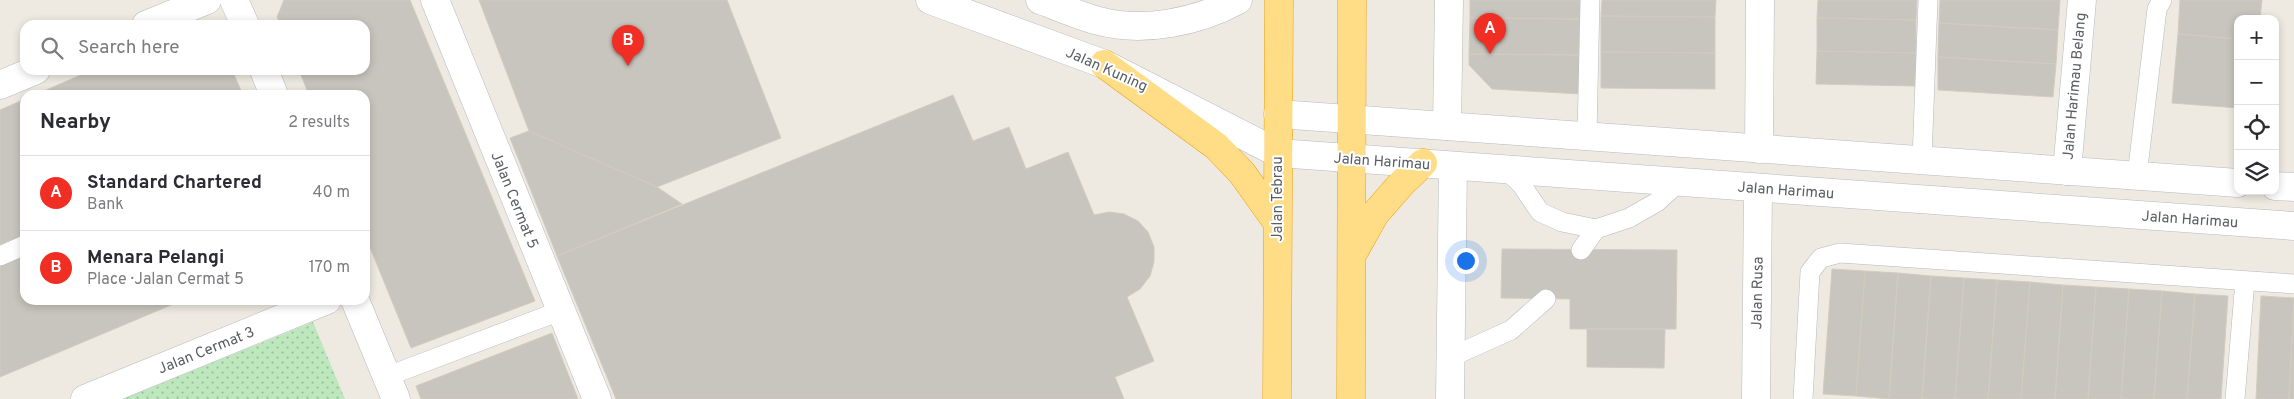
<!DOCTYPE html>
<html lang="en">
<head>
<meta charset="utf-8">
<style>
	:root { --surface:#fff; --page:#f7f7f7; --text:#2b2b33; --muted:#7c7c81; --line:#e1e1e2; --accent:#f12e23 }
	body { margin:0; font-family:Overpass,sans-serif; background:var(--page); color:var(--text) }
	.controls { position:absolute; right:15px; top:15px; display:grid; overflow:hidden; border-radius:10px; box-shadow:0 2px 8px #0003 }
	.controls button { width:45px; height:45px; display:grid; place-items:center; padding:0; border:0; border-bottom:1px solid var(--line); background:var(--surface); color:var(--text); font:25px sans-serif }
	.you { position:absolute; left:1465px; top:260px; width:18px; height:18px; margin:-12px; border:4px solid #fff; border-radius:50%; background:#1a73e8; box-shadow:0 0 0 8px #1a73e833 }
	.badge { display:grid; place-items:center; width:32px; height:32px; border-radius:50%; background:var(--accent); color:#fff; font-size:16px; font-weight:700 }
	.pin { position:absolute; translate:-50% -41px; filter:drop-shadow(0 1px 2px #0008) }
	.pin::after { content:''; position:absolute; top:26px; width:18px; height:15px; background:inherit; clip-path:polygon(0 0,100% 0,50% 100%) }
	.list { margin:0; padding:0; list-style:none }
	h2 { display:flex; justify-content:space-between; align-items:center; height:65px; margin:0; padding:0 20px; font-size:21px }
	h2 small { font-size:16px; font-weight:400; color:var(--muted) }
	.list li { display:grid; grid-template-columns:32px 1fr auto; gap:15px; align-items:center; box-sizing:border-box; height:75px; padding:0 20px; border-top:1px solid var(--line) }
	.list b { display:block; font-size:19px; white-space:nowrap }
	.list p { margin:0; font-size:16px; white-space:nowrap; color:var(--muted) }
	.list em { font-size:16px; font-style:normal; color:var(--muted) }
	.icon { flex:none; width:28px; height:28px; fill:none; stroke:currentColor; stroke-width:2; stroke-linecap:round; stroke-linejoin:round }
	.map { position:relative; flex:none; width:2294px; height:399px; overflow:hidden }
	.search { position:absolute; background:var(--surface); box-shadow:0 2px 8px #0003; left:20px; top:20px; width:350px; height:55px; display:flex; align-items:center; gap:12px; box-sizing:border-box; padding:0 18px; border-radius:15px; color:var(--muted); font-size:19px }
	.panel { position:absolute; background:var(--surface); box-shadow:0 2px 8px #0003; left:20px; top:90px; width:350px; height:215px; border-radius:15px }
	.map>svg:first-child { display:block }
	.park { fill:url(#park-dots) }
	.building { fill:#c8c5be; stroke:#d2ccbf }
	.lines { fill:none; stroke-linecap:round; stroke-linejoin:round }
	.lane-casing { stroke:#b4b8bd; stroke-width:20 }
	.street-casing { stroke:#b4b8bd; stroke-width:29 }
	.secondary-casing { stroke:#b5b9bf; stroke-width:29 }
	.highway-casing { stroke:#ef9e00; stroke-width:29 }
	.lane { stroke:#fff; stroke-width:19 }
	.street { stroke:#fff; stroke-width:28 }
	.secondary { stroke:#fff; stroke-width:28 }
	.highway { stroke:#ffdd87; stroke-width:28 }
	.labels { text-anchor:middle; stroke-width:4; stroke-linejoin:round; paint-order:stroke }
	.street-label { font-size:15px; fill:#5a5e63; stroke:#fff }
</style>
</head>
<body>
<div class="map">
<svg width="2294" height="399" viewBox="0 0 2294 399">
	<defs>
		<pattern id="park-dots" width="8" height="8" patternUnits="userSpaceOnUse" patternTransform="scale(1.25)"><rect width="8" height="8" fill="#bde7bc"/><path d="M2 2h.1M6 6h.1" fill="none" stroke="#9dbe9c" stroke-width="1.8" stroke-linecap="round"/></pattern>
	</defs>
	<rect width="100%" height="100%" fill="#eeeae1"/>
	<path class="park" d="M313 322 345 399H123Z"/>
	<path class="building" d="M284 0H410L535 301 411 348 365 235V95H309L299 70H365V25H281L277 17Z
		M479 0H727L781 138 657 187 529 131Z
		M1470 0H1580V19L1470 18Z
		M1602 0H1716L1715 17 1601 16Z
		M1818 0H1917L1916 20 1817 18Z
		M1940 0H2060L2058 30 1939 23Z
		M2180 0H2262L2260 19H2238V39L2178 34Z
		M1601 16 1715 17V53L1601 52Z
		M1470 18 1580 19 1579 55 1469 54Z
		M1817 18 1916 20V53L1817 51Z
		M1939 23 2058 30 2056 64 1938 57Z
		M2178 34 2238 39V108L2172 103Z
		M1817 51 1916 53 1915 86 1816 84Z
		M1601 52 1715 53V89L1601 88Z
		M1469 54 1579 55 1580 94 1492 89 1469 65Z
		M1938 57 2056 64 2053 97 1938 90Z
		M92 70H232L243 95H35Z
		M953 95 973 141 1009 127 1026 169 1068 152 1094 215 1109 212 1124 214 1138 221 1148 232 1154 247V262L1150 276 1140 289 1127 297 1154 361 1115 377 1124 399H616L557 256Z
		M25 99V234L0 245V110Z
		M529 131 657 187 682 204 557 256 510 138Z
		M1502 249 1677 250 1676 329H1570V299L1501 298Z
		M25 254V300H183L0 377V264Z
		M1832 269 1865 271 1856 396 1823 394Z
		M1865 271 1898 273 1889 399 1856 396Z
		M1898 273 1931 276 1922 399H1889Z
		M1931 276 1964 278 1955 399H1922Z
		M1964 278 1997 280 1988 399H1955Z
		M1997 280 2030 282 2021 399H1988Z
		M2030 282 2063 285 2055 399H2021Z
		M2063 285 2096 287 2088 399H2055Z
		M2096 287 2129 289 2121 399H2088Z
		M2129 289 2162 291 2154 399H2121Z
		M2162 291 2195 294 2187 399H2154Z
		M2195 294 2228 296 2221 399H2187Z
		M2261 296 2294 298 2289 399H2256Z
		M2294 302V399H2289Z
		M1587 329H1665L1664 368 1587 367Z
		M552 333 578 399H421L416 386Z"/>
	<g class="lines">
		<defs>
			<path id="lane" d="M1587 136 1590 0
				M1922 160 1928 0
				M1506 170 1521 184 1540 212 1562 222 1596 229 1629 218 1657 202 1679 182
				M2137 176 2157 9 2162 0
				M1581 250 1596 229
				M0 256 25 245
				M1451 357 1511 330 1546 299
				M388 376 560 311
				M1803 399 1810 272 1821 258 1840 253 2294 284
				M2235 399 2245 281"/>
			<path id="street" d="M234 0 245 25
				M435 0 597 399
				M146 25 207 0
				M264 70 274 95
				M0 85 36 70
				M1447 126 1449 0
				M1759 149 1760 0
				M2067 171 2082 0
				M355 300 396 399
				M85 399 327 300
				M1450 399 1453 166
				M1756 399 1758 188"/>
			<path id="secondary" d="M930 0 1104 64 1278 153 2294 226
				M1040 0C1060 7 1079 16 1099 21 1143 33 1198 22 1238 0
				M1278 114 2238 183
				M2275 186 2294 187"/>
			<path id="highway" d="M1104 64 1216 146 1242 173 1277 222
				M1352 255 1375 214 1402 183 1423 163
				M1277 399 1279 0
				M1351 399 1352 0"/>
		</defs>
		<use href="#lane" class="lane-casing"/>
		<use href="#street" class="street-casing"/>
		<use href="#secondary" class="secondary-casing"/>
		<use href="#highway" class="highway-casing"/>
		<use href="#lane" class="lane"/>
		<use href="#street" class="street"/>
		<use href="#secondary" class="secondary"/>
		<use href="#highway" class="highway"/>
	</g>
	<g class="labels">
		<g class="street-label">
			<text transform="translate(1107 69) rotate(24)" y="5">Jalan Kuning</text>
			<text transform="translate(2074 86) rotate(-85)" y="5">Jalan Harimau Belang</text>
			<text transform="translate(1382 161) rotate(4)" y="5">Jalan Harimau</text>
			<text transform="translate(1786 190) rotate(4)" y="5">Jalan Harimau</text>
			<text transform="translate(1277 199) rotate(-90)" y="5">Jalan Tebrau</text>
			<text transform="translate(515 200) rotate(68)" y="5">Jalan Cermat 5</text>
			<text transform="translate(2190 219) rotate(4)" y="5">Jalan Harimau</text>
			<text transform="translate(1757 293) rotate(-89)" y="5">Jalan Rusa</text>
			<text transform="translate(206 350) rotate(-22)" y="5">Jalan Cermat 3</text>
		</g>
	</g>
</svg>
<div class="controls">
<button>+</button>
<button>−</button>
<button><svg class="icon" aria-label="locate" viewBox="0 0 24 24"><circle cx="12" cy="12" r="6"/><path d="M12 2v4M12 18v4M2 12h4M18 12h4"/></svg></button>
<button><svg class="icon" aria-label="layers" viewBox="0 0 24 24"><path d="M12 4l9 5-9 5-9-5zM3 14l9 5 9-5"/></svg></button>
</div>
<div class="you"></div>
<div class="pin badge" style="left:1490px;top:54px">A</div>
<div class="pin badge" style="left:628px;top:66px">B</div>
<div class="search"><svg class="icon" aria-label="search" viewBox="0 0 24 24"><circle cx="10" cy="10" r="6"/><path d="M15 15l6 6"/></svg>Search here</div>
<section class="panel">
<h2>Nearby<small>2 results</small></h2>
<ul class="list">
<li><span class="badge">A</span><div><b>Standard Chartered</b><p>Bank</p></div><em>40 m</em></li>
<li><span class="badge">B</span><div><b>Menara Pelangi</b><p>Place · Jalan Cermat 5</p></div><em>170 m</em></li>
</ul>
</section>
</div>
</body>
</html>
